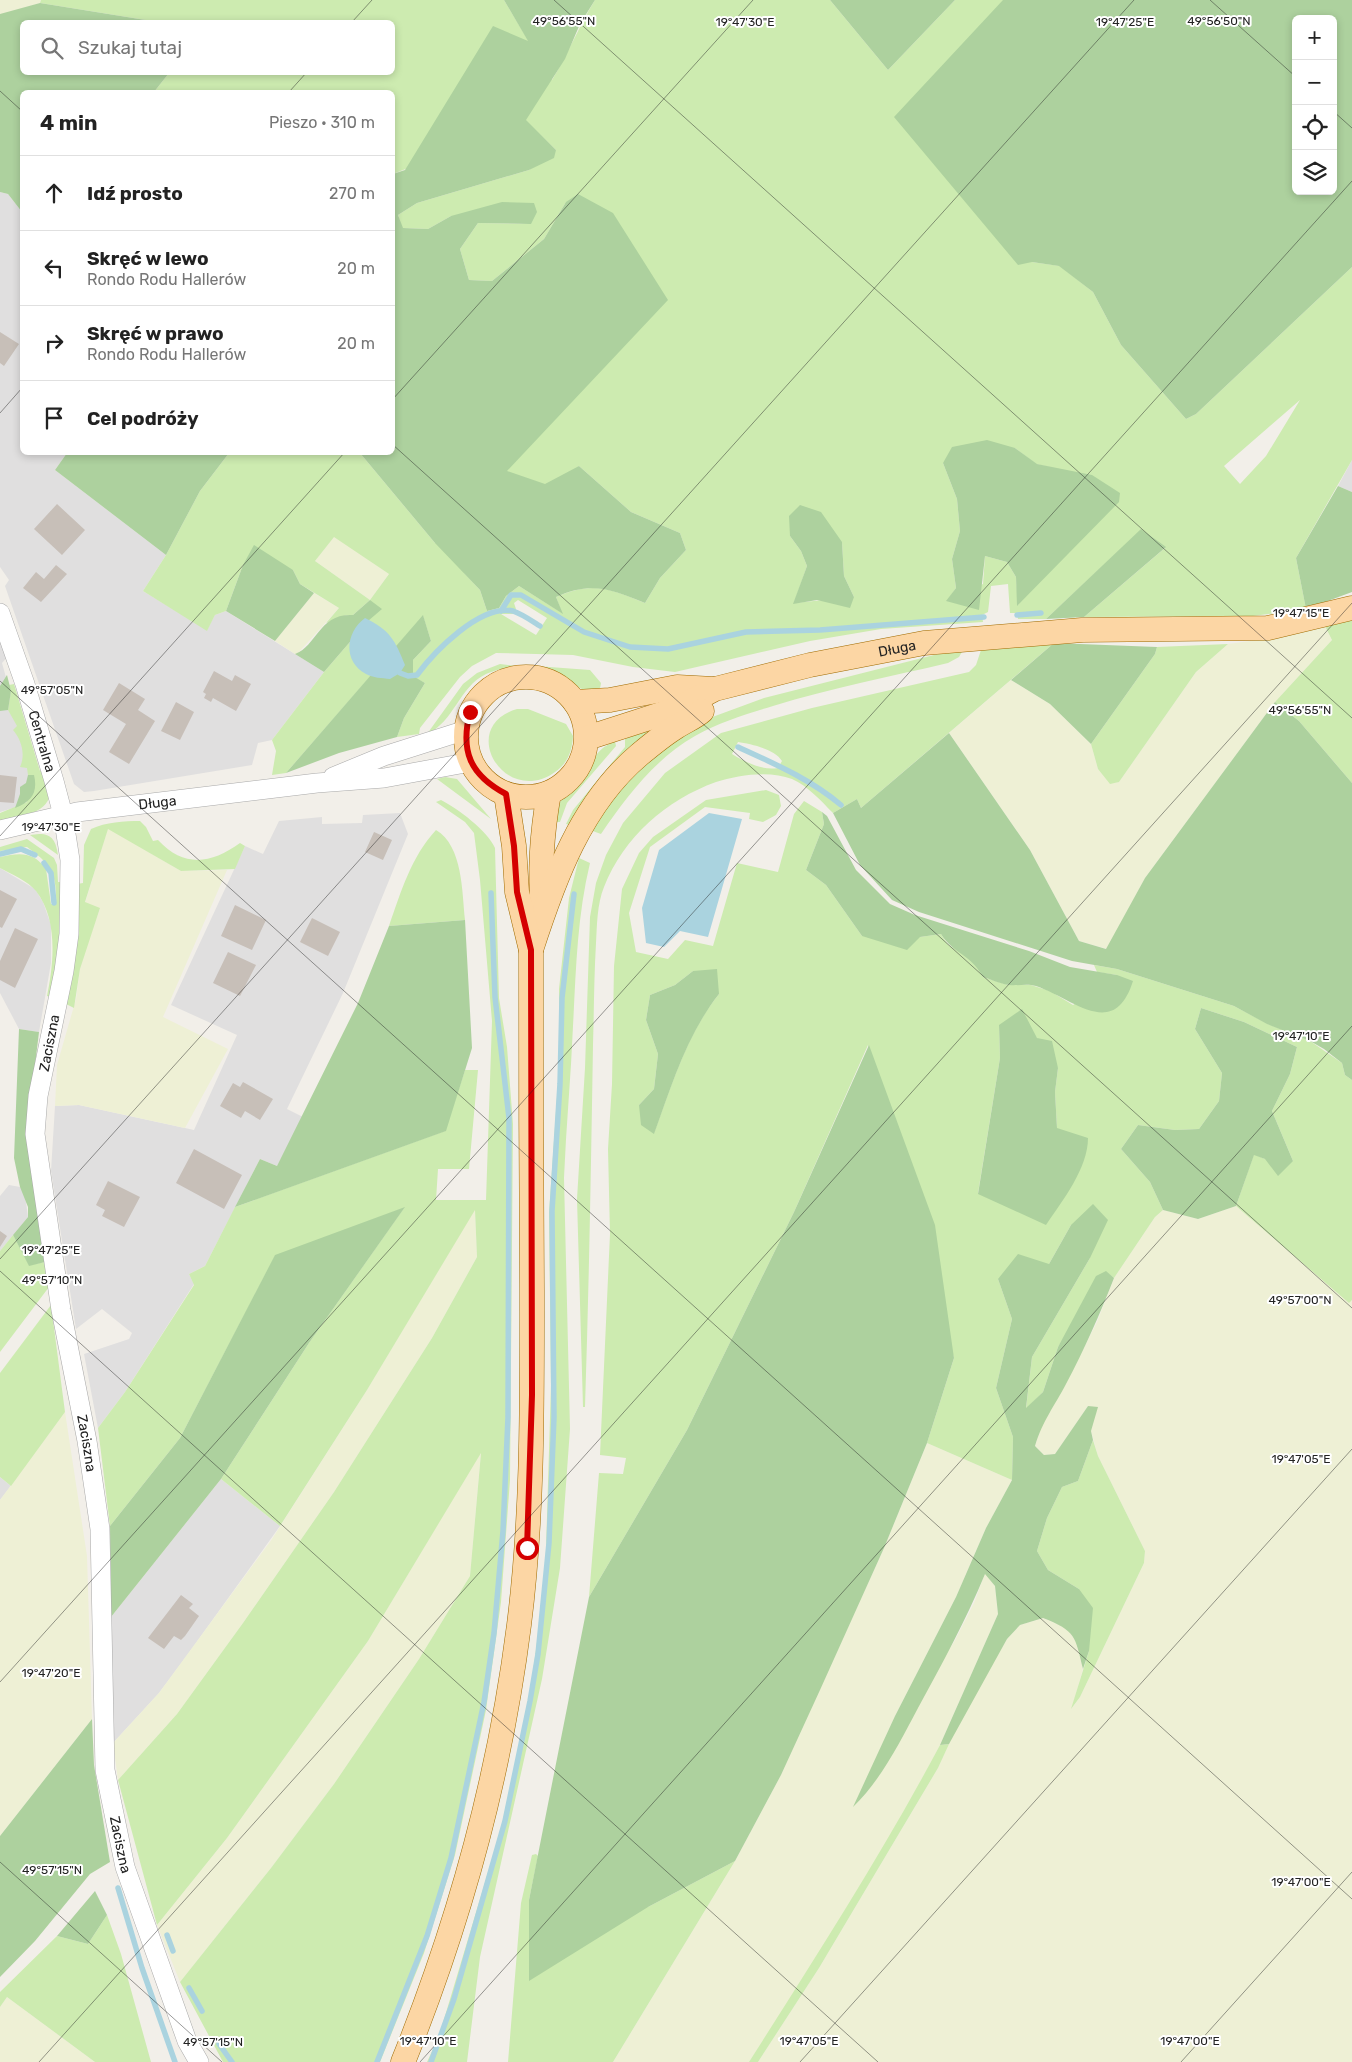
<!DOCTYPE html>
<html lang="pl">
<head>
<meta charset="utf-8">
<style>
	:root { --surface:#fff; --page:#f2f2f2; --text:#222; --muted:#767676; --line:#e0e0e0 }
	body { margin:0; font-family:Rubik,sans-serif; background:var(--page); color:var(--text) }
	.controls { position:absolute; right:15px; top:15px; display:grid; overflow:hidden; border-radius:8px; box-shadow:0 2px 8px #0003 }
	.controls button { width:45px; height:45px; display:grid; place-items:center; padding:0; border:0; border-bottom:1px solid var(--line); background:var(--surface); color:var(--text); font:25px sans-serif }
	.stop { position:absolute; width:15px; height:15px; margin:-11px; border:4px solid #d40000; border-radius:50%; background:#fff }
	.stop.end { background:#d40000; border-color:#fff; box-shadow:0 1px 5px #0008 }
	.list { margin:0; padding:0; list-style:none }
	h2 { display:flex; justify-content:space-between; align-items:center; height:65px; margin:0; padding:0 20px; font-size:21px }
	h2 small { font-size:16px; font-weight:400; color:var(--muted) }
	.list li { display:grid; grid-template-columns:32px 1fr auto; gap:15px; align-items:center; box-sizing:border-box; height:75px; padding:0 20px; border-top:1px solid var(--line) }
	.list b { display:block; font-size:19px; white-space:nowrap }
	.list p { margin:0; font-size:16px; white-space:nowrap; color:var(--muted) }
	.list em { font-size:16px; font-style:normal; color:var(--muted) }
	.icon { flex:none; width:28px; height:28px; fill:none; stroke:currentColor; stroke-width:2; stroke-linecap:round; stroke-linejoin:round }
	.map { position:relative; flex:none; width:1352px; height:2062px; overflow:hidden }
	.search { position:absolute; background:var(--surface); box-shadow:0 2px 8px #0003; left:20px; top:20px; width:375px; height:55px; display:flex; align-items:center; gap:12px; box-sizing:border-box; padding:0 18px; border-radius:8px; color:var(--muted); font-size:19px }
	.panel { position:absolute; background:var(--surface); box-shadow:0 2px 8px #0003; left:20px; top:90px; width:375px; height:365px; border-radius:8px }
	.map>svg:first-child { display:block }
	.residential { fill:#e0dfdf }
	.farmland { fill:#eef0d5 }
	.grass { fill:#cdebb0; fill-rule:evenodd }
	.forest { fill:#add19e; fill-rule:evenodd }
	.water { fill:#aad3df }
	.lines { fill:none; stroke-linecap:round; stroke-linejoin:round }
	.stream { stroke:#aad3df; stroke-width:5.5 }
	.building { fill:#c7bfb8 }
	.minor-casing { stroke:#a9a9a9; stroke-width:20 }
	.major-casing { stroke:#a06b00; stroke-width:25 }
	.minor { stroke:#fff; stroke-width:19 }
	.major { stroke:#fcd6a4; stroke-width:24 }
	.route { stroke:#d40000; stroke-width:6 }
	.ticks { fill:none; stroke:#222; stroke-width:1; stroke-opacity:0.45 }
	.labels { text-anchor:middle; stroke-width:4; stroke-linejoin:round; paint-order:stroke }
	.street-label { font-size:14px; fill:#222; stroke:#fff }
	.ticks-label { font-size:12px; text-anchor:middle; fill:#222; stroke:#fff; stroke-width:4; stroke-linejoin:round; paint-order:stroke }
</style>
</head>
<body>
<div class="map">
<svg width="1352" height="2062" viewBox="0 0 1352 2062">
	<rect width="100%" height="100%" fill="#f2efe9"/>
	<path class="residential" d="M0 192 8 194 22 212V452L67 453 55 470 166 555 143 591 207 630 215 615 226 611 324 672 272 740 258 743 252 765 94 791 84 792 74 784 5 586 9 580 0 567Z
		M1352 460V492L1338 486Z
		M0 634 11 653 2 663 36 786 23 805 0 812Z
		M400 813 408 834 343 993 287 1109 303 1117 277 1166 260 1159 205 1266 189 1274 194 1284 125 1392 98 1428 84 1354 129 1339 132 1333 102 1309 76 1329 51 1171 55 1106 79 1105 194 1130 237 1035 171 1005 245 846 263 854 279 821 322 817V824L362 823 363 815Z
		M0 868 35 889 43 902 51 925V963L39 1032 19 1029 0 993Z
		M9 1185 20 1187 25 1195 28 1217 0 1251V1196Z
		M0 1477 11 1486 0 1500Z
		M221 1479 280 1526 188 1654 159 1693 113 1743 111 1617Z"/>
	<path class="farmland" d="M0 0H41L40 3 4 14H0Z
		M334 536 389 574 370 600 315 561Z
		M314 593 339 608 298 653 295 654 275 641Z
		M1325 626 1332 640 1275 702 1145 878 1107 949 1079 941 1030 850 949 733 1011 680 1050 704 1091 744 1098 769 1110 783 1119 782 1196 672 1228 644 1286 636Z
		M108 828 181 871 227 870 163 1017 228 1049 185 1128 79 1105 55 1106 57 1065 76 999 80 969 86 946 100 909 85 903Z
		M1236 1206 1349 1302 1352 1300V2062H758L819 1968 938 1768 958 1723 1007 1639 1020 1625 1043 1618 1067 1628 1077 1643 1083 1669 1072 1708 1080 1697 1144 1563 1145 1551 1098 1456 1091 1431 1088 1406 1055 1454 1044 1455 1035 1446 1042 1423 1065 1385 1097 1322 1114 1278 1155 1217 1163 1210 1198 1219Z
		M475 1209 477 1257 432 1338 334 1492 243 1623 177 1714 118 1780 113 1743 159 1693 272 1539 367 1390Z
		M65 1412 87 1556 92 1719 0 1836V1500Z
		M927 1443 1012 1480 986 1528 956 1597 895 1716 877 1756 954 1642 974 1603 985 1573 995 1586 998 1614 940 1745 902 1817 808 1973 749 2062H613L735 1861 781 1775 884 1548Z
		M481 1452 470 1576 419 1659 334 1784 271 1868 180 1982 157 1925 227 1838 368 1641Z
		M7 1997 95 2062H0V2007Z"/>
	<path class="grass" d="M41 0H504L552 80C568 54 579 26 595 0H830L888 70 955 0H1004L1032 262 1060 266 1093 292 1121 345 1186 419 1196 414 1352 267V460L1296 558 1306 609 1253 616 1084 617 1165 548 1141 530 1046 619H1018L1017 613H1010L1008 584 991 586 988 612 982 615 983 622 881 629 810 641 675 672 633 667 573 655 496 653 472 666 460 677 420 728 419 734 397 737 404 718 425 683 413 677V660L431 641 423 616 286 773 272 775 276 751 272 740 324 672 368 621 370 600 353 615H346L326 623 339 608 300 584 293 570 243 565 226 611 215 615 207 631 143 591 166 555 200 491 229 453H360L435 543 566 202 544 239 492 281 469 280 460 249 478 223 531 224 451 216 428 229 402 228 398 215 417 203 529 170 556 150 526 121 393 174 392 92H154L169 73 392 72V22H158L40 3ZM1300 400 1266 456 1240 484 1224 466ZM1015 448 1036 464 1062 470 1018 605 1016 577 1007 562 985 556 983 584 947 601 956 588 952 559 960 531 957 499 943 463ZM579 466 631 512 680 533 686 550 660 578 645 603C610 588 591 581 556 597L562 613 519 586 506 596 499 608 487 611 480 590 464 573ZM790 536 842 542 844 576 854 597 794 603 807 566 801 551ZM334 537 389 574 370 600 315 561ZM518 600 547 618 536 635 501 614H513L516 609 514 603Z
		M1352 620V783L1299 721 1275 702 1332 640 1325 626Z
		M1054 643 861 808 857 799 833 813C821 801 808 786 792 779 770 770 738 775 716 782 666 800 624 837 604 887 597 904 597 925 596 943 594 977 594 1011 593 1045 591 1166 589 1286 585 1407H583L577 1199 585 1068 590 917 596 883 606 855 623 823 665 773 721 733 812 708 969 672 976 665 981 650ZM738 742C751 744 775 749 782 761L778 768C763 771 745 762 732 754Z
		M1228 644 1196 672 1119 782 1110 784 1098 769 1091 744 1155 654 1157 647Z
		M963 650 959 657 948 663C889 677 831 688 773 706 746 714 720 722 695 736 656 758 626 797 601 834L587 829 645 761 707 719 764 698 934 655Z
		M500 664 516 666C506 668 494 670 486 674 459 687 454 722 427 734L463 684 477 673Z
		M536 666 590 670 601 683 600 689H582Z
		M14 684 40 771 46 770C47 777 50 787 50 794 47 815 16 817 0 821V813L27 802 31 775H28L27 768 20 767C26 754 21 739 13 730L17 726 8 710 11 691 9 685Z
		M517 709H528L566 724 573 736C572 751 568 763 555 772 505 808 456 727 517 709Z
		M664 723 573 826 566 824 573 810 625 747V739Z
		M615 741 616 746 567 803 560 822H552C557 796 572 794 585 775 598 757 592 752 615 741Z
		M445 777 457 779 491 819 437 779Z
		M766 790 779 795 781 806 776 815 763 822 749 819 750 813 705 807 650 847 629 913 636 952 668 959 685 940 713 946 737 863 778 872 794 814 804 801 822 812 824 824 806 870 826 885 862 936 920 937 941 934C950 950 955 947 968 957 975 962 979 969 983 977L1008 985H1031L1050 991 1073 1005 1117 975 1097 972 1094 965 1117 969 1234 1006 1268 1024 1310 1041 1342 1063 1345 1075 1352 1080V1300L1349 1303 1236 1206 1254 1154 1265 1159 1293 1161 1272 1111 1290 1074 1297 1047 1244 1022 1201 1008 1195 1029 1222 1073 1219 1101 1199 1129 1175 1130 1138 1125 1121 1149 1150 1182 1163 1210 1155 1217 1114 1278 1106 1272 1058 1347 1043 1392 1026 1409 1032 1357 1090 1258 1071 1225 1049 1264 998 1279 1012 1319 996 1388 1013 1437 1012 1480 927 1443 954 1358 868 1045 794 1212 687 1430 589 1597 599 1473 623 1474 626 1458 600 1455 610 1234 608 1149 612 1084 614 966 622 889 639 853 653 837 706 800ZM693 971 719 994C686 1035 672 1085 654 1133L639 1105 654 1089 658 1054 646 1020 650 995 675 985ZM999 1025 1037 1038 1058 1068 1055 1092 1057 1128 1003 1203 978 1193 1000 1058Z
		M441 800C457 808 488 831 495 848L499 998 507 1047 513 1124 510 1480 501 1602 486 1710 455 1855 424 1953 380 2062H223L180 1982 271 1868 334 1784 419 1659 470 1576 481 1453 368 1641 227 1838 157 1925 118 1780 177 1714 243 1623 334 1492 432 1338 477 1257 475 1210 367 1390 280 1526 221 1479 309 1343 404 1208 275 1256 180 1438 110 1526 98 1428 125 1392 194 1285 189 1274 205 1266 235 1207 445 1131 465 1070H478L469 1169H438L436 1200H486L492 1021 480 880 474 833 465 822 436 802Z
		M140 821 146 827 153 841 158 840C184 868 211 864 240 843L245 846 235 869 181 871 108 829 85 902 100 908 80 969 74 1008 64 1003 77 884 83 883 84 845 91 829C106 822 124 821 140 821Z
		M436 830C463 846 462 892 465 920L389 926C401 892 411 857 436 830Z
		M39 834C53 834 56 842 58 855L30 835Z
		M27 839 54 858 57 865 58 882H63V917L52 997 47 996C54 963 58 919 36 891 28 881 11 874 0 868V857C19 853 33 851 46 869L51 904H56C57 874 51 864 27 847L0 851V847Z
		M579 858 590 863C577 917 576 970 573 1026 571 1076 566 1127 564 1178L570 1429 560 1568 542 1679 480 1957 467 2062H427L439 2036 501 1829 530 1694 545 1582 551 1385 549 1213 559 1068V989L569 898Z
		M13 1235 29 1265 45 1262 49 1287 0 1352V1251Z
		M51 1305 65 1412 11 1486 0 1477V1373Z
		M1093 1440 1098 1456 1145 1551 1144 1563 1080 1697 1071 1709 1089 1651 1079 1589 1048 1570 1037 1551 1047 1518 1062 1487 1078 1481Z
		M949 1744 938 1768 819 1968 758 2062H749C815 1958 882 1854 940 1745Z
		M536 1854 538 1856 529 1900 648 1907 735 1861 613 2062H508L521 1903 532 1855Z
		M107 1915 121 1954 151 2062H95L7 1997 0 2007V1992L57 1936 88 1944Z"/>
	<path class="forest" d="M504 0H595L580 24 565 59 526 120 556 150 554 158 529 170 417 203 398 215 403 228 428 229 451 216 502 202 534 203 537 212 531 224 478 223 460 249 469 280 492 281 544 239 566 202 578 194 613 213 668 300 507 471 545 484 579 466 631 512 680 533 686 550 660 578 645 603C612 589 590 581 556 597L563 614 519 586 506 596 499 608 487 611 480 590 435 543 360 453 392 452 393 174 405 170 493 26 528 41Z
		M830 0H955L888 70Z
		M1003 0H1352V267L1196 414 1186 419 1121 345 1093 292 1059 266 1032 262 1018 265 894 117ZM1296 19H1333V191H1296Z
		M40 3 158 22H22V72L169 73 154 92H22V212L8 194 0 192V14Z
		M987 440 1015 448 1037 464 1092 475 1120 493 1119 502 1017 606 1016 577 1007 562 985 556 979 610 946 601 956 588 952 559 960 531 957 499 943 463 952 447Z
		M67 453V452L229 453 200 491 166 555 55 470Z
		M1338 486 1352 492V592L1306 609 1296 558Z
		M800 505 821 512 842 542 844 576 854 597 850 608 817 600 793 604 807 566 801 551 790 536 789 516Z
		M1141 529 1166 547 1084 617 1046 619Z
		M254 545 293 570 300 584 314 593 275 641 226 611 243 565Z
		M370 600 382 609 368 621 324 672 295 654C317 646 319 613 353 615Z
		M423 615 431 641 413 660V676L425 683 404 718 397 737 339 753 286 773Z
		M1054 643 1157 647 1155 654 1091 744 1050 704 1011 680Z
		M7 675 11 691 8 710 0 711V686Z
		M1275 702 1299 721 1352 783V1080L1345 1075 1342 1063 1324 1049 1310 1041 1267 1024 1234 1006 1117 969 1072 961 919 912 892 900 860 865 833 813 857 799 861 808 949 733 1030 850 1079 941 1106 949 1145 878Z
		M28 775H34C38 792 32 802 15 808L20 794V787L26 783Z
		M822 812 827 816 856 870 890 904 915 915 1029 951 1070 967 1117 975 1133 981C1114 1041 1074 999 1036 986 1027 983 1018 986 1009 985 1000 984 991 979 983 977 969 952 954 955 941 934L920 937 907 950 862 936 826 885 806 870 824 824Z
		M465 920 472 1048 446 1131 235 1207 260 1159 277 1166 358 1003 389 926Z
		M717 969 719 994C686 1036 672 1085 654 1134L641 1125 639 1105 654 1089 658 1054 646 1020 650 995 675 985 693 971Z
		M1201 1008 1244 1022 1297 1047 1290 1074 1272 1111 1293 1161 1278 1176 1265 1159 1254 1155 1236 1206 1198 1219 1163 1210 1150 1182 1121 1149 1138 1125 1175 1130 1199 1129 1219 1101 1222 1073 1195 1029Z
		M1022 1009 1037 1038 1052 1041 1058 1068 1055 1092 1057 1128 1088 1138C1088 1168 1063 1200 1046 1225L978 1194 1000 1058 999 1025Z
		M19 1029 39 1032 28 1123 45 1262 29 1266 13 1235 28 1217V1207L20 1187 14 1158Z
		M869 1045 935 1225 954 1358 927 1443 884 1548 820 1690 781 1775 735 1861 648 1907 529 1981V1900L589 1597 687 1430 794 1212Z
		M1093 1204 1108 1220 1090 1258 1032 1357 1026 1408 1043 1392 1058 1347 1096 1276 1106 1271 1114 1278C1100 1314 1084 1350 1066 1384 1054 1407 1043 1420 1035 1446L1044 1455 1055 1454 1088 1406 1098 1407 1091 1431 1093 1440 1078 1481 1062 1487 1047 1518 1037 1551 1048 1570 1079 1589 1093 1608 1089 1651 1083 1669C1075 1636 1076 1631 1043 1618L1020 1625 1007 1639 949 1744 940 1745 998 1614 995 1586 985 1574C966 1620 942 1664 918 1708 900 1742 881 1780 853 1807L895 1716 956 1597 986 1528 1012 1480 1013 1437 996 1388 1012 1319 998 1279 1018 1254 1049 1264 1071 1225Z
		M405 1207 309 1343 221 1479 111 1617 110 1526 180 1438 275 1255Z
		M92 1719 94 1765 110 1862 90 1874 35 1941 0 1977V1836Z
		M95 1891 107 1915 88 1944 57 1936Z"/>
	<path class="water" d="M365 618C390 630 395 640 405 665L400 673 390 679C382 678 373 678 366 674 342 661 346 632 365 618Z
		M709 813 742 819 708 937 680 931 664 947 646 943 642 908 659 850Z"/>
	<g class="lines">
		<path class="stream" d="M501 611 511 595H521L584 632 630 647 668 649 746 632 820 630 984 617
			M1017 615 1041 613
			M400 673 408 676 417 675C434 652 480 604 513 611 522 614 532 621 540 626
			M738 747C775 764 810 779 841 805
			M0 854 21 849 35 855
			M44 863 51 873 54 903
			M118 1888 142 1968 175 2062
			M167 1935 173 1951
			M189 1988 202 2011
			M219 2044 232 2062
			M377 2062 427 1936 451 1858 484 1702 494 1633 503 1531 508 1417 509 1118 495 997 491 893
			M431 2062 454 1999 505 1821 530 1701 538 1654 549 1543 554 1417 552 1211 560 1084 562 998 574 894"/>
	</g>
	<path class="building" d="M0 332 19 344 4 366 0 363Z
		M57 504 85 530 62 555 34 529Z
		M56 565 67 574 41 602 23 588 36 572 44 579Z
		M214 671 232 681 235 675 251 684 236 711 213 698 211 702 204 698 206 694 203 692Z
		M119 683 145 699 138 710 155 721 129 764 109 752 126 724 103 710Z
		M176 702 194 712 180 740 161 731Z
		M0 775 17 777 14 803 0 802Z
		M374 832 392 840 383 860 365 852Z
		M0 890 17 899 2 928 0 927Z
		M235 905 266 920 252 950 221 936Z
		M312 918 340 932 328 956 300 942Z
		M15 928 38 939 15 988 0 980V961Z
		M228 952 256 965 240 996 213 983Z
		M243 1082 273 1099 260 1120 245 1111 241 1118 220 1106 233 1083 240 1087Z
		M194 1149 242 1175 224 1209 176 1183Z
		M108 1181 140 1197 124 1227 102 1216 105 1210 96 1205Z
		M0 1231 7 1236 0 1247Z
		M181 1595 193 1604 189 1608 199 1616 185 1636 181 1640 174 1636 164 1649 148 1638Z"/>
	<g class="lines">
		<defs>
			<g id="minor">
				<path id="s1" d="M0 613 25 684 54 781 63 815 70 860 69 934 64 971 38 1096 35 1134 61 1310 87 1441 100 1529 105 1770 125 1867 187 2041 199 2062"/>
				<path d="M333 777 384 756 466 730"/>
				<path id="s2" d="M0 830 77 812 317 783 384 778 471 762"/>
			</g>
			<g id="major">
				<circle cx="526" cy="737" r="60"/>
				<path d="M575 702 610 700 677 687 714 689"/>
				<path id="s3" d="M587 738 677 709 715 689 810 665 924 643 1082 630 1268 628 1352 608"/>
				<path d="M543 909C539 869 542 832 549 793"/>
				<path d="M531 950C554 879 581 804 639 755 651 745 663 735 676 727 685 721 694 718 702 711"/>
				<path d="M403 2062C460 1921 500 1775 519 1625 533 1514 532 1402 532 1290 531 1177 531 1063 531 950L517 892 514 846 506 794"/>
			</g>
		</defs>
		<use href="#minor" class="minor-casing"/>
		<use href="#major" class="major-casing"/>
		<use href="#minor" class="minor"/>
		<use href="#major" class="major"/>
	</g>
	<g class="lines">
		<path class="route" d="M470 712C460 751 470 775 506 794L514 846 517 892 531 950 532 1395 527 1548"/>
	</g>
	<path class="ticks" d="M554 0 1352 718M1210 0 1296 77M352 22 372 0M0 91 22 111M289 92 307 72M1333 111 1352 128M392 400 753 0M0 413 22 388M392 444 1352 1308M0 681 1352 1899M0 836 345 452M0 1259 1134 0M0 1271 878 2062M0 1682 1352 181M0 1862 222 2062M39 2062 1352 603M420 2062 1352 1026M800 2062 1352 1449M1181 2062 1352 1872"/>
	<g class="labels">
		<g class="street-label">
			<text dy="5" stroke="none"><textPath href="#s3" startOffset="324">Długa</textPath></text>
			<text dy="5" stroke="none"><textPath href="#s1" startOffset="135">Centralna</textPath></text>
			<text dy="5" stroke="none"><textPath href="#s2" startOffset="160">Długa</textPath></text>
			<text transform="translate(49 1043) rotate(-79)" y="5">Zaciszna</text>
			<text dy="5" stroke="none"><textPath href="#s1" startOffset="848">Zaciszna</textPath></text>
			<text dy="5" stroke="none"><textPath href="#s1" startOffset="1252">Zaciszna</textPath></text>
		</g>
	</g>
	<g class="ticks-label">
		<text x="1219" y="25">49°56'50"N</text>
		<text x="564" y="25">49°56'55"N</text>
		<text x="745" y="26">19°47'30"E</text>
		<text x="1125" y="26">19°47'25"E</text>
		<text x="1301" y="617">19°47'15"E</text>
		<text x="52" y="694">49°57'05"N</text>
		<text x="1300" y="714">49°56'55"N</text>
		<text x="51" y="831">19°47'30"E</text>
		<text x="1301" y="1040">19°47'10"E</text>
		<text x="51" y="1254">19°47'25"E</text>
		<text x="52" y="1284">49°57'10"N</text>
		<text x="1300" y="1304">49°57'00"N</text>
		<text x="1301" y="1463">19°47'05"E</text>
		<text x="51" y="1677">19°47'20"E</text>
		<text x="52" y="1874">49°57'15"N</text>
		<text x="1301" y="1886">19°47'00"E</text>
		<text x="428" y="2045">19°47'10"E</text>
		<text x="809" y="2045">19°47'05"E</text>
		<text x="1190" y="2045">19°47'00"E</text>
		<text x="213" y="2046">49°57'15"N</text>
	</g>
</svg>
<div class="controls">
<button>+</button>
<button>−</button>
<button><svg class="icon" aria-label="locate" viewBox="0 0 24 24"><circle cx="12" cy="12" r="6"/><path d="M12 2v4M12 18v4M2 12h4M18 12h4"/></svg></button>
<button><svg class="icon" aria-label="layers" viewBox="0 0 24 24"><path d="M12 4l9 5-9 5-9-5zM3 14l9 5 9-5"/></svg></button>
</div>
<div class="stop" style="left:527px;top:1548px"></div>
<div class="stop end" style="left:470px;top:712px"></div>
<div class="search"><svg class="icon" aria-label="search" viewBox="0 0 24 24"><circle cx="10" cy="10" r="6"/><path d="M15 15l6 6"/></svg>Szukaj tutaj</div>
<section class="panel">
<h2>4 min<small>Pieszo · 310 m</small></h2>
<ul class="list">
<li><svg class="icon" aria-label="ahead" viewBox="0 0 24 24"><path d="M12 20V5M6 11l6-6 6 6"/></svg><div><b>Idź prosto</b></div><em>270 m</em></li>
<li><svg class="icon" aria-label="left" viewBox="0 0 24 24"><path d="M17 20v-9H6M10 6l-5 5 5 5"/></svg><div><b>Skręć w lewo</b><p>Rondo Rodu Hallerów</p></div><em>20 m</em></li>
<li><svg class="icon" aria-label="right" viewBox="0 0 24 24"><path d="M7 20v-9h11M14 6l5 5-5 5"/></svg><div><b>Skręć w prawo</b><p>Rondo Rodu Hallerów</p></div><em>20 m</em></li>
<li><svg class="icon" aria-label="arrive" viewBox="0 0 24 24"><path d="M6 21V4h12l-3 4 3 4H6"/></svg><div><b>Cel podróży</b></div></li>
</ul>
</section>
</div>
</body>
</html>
